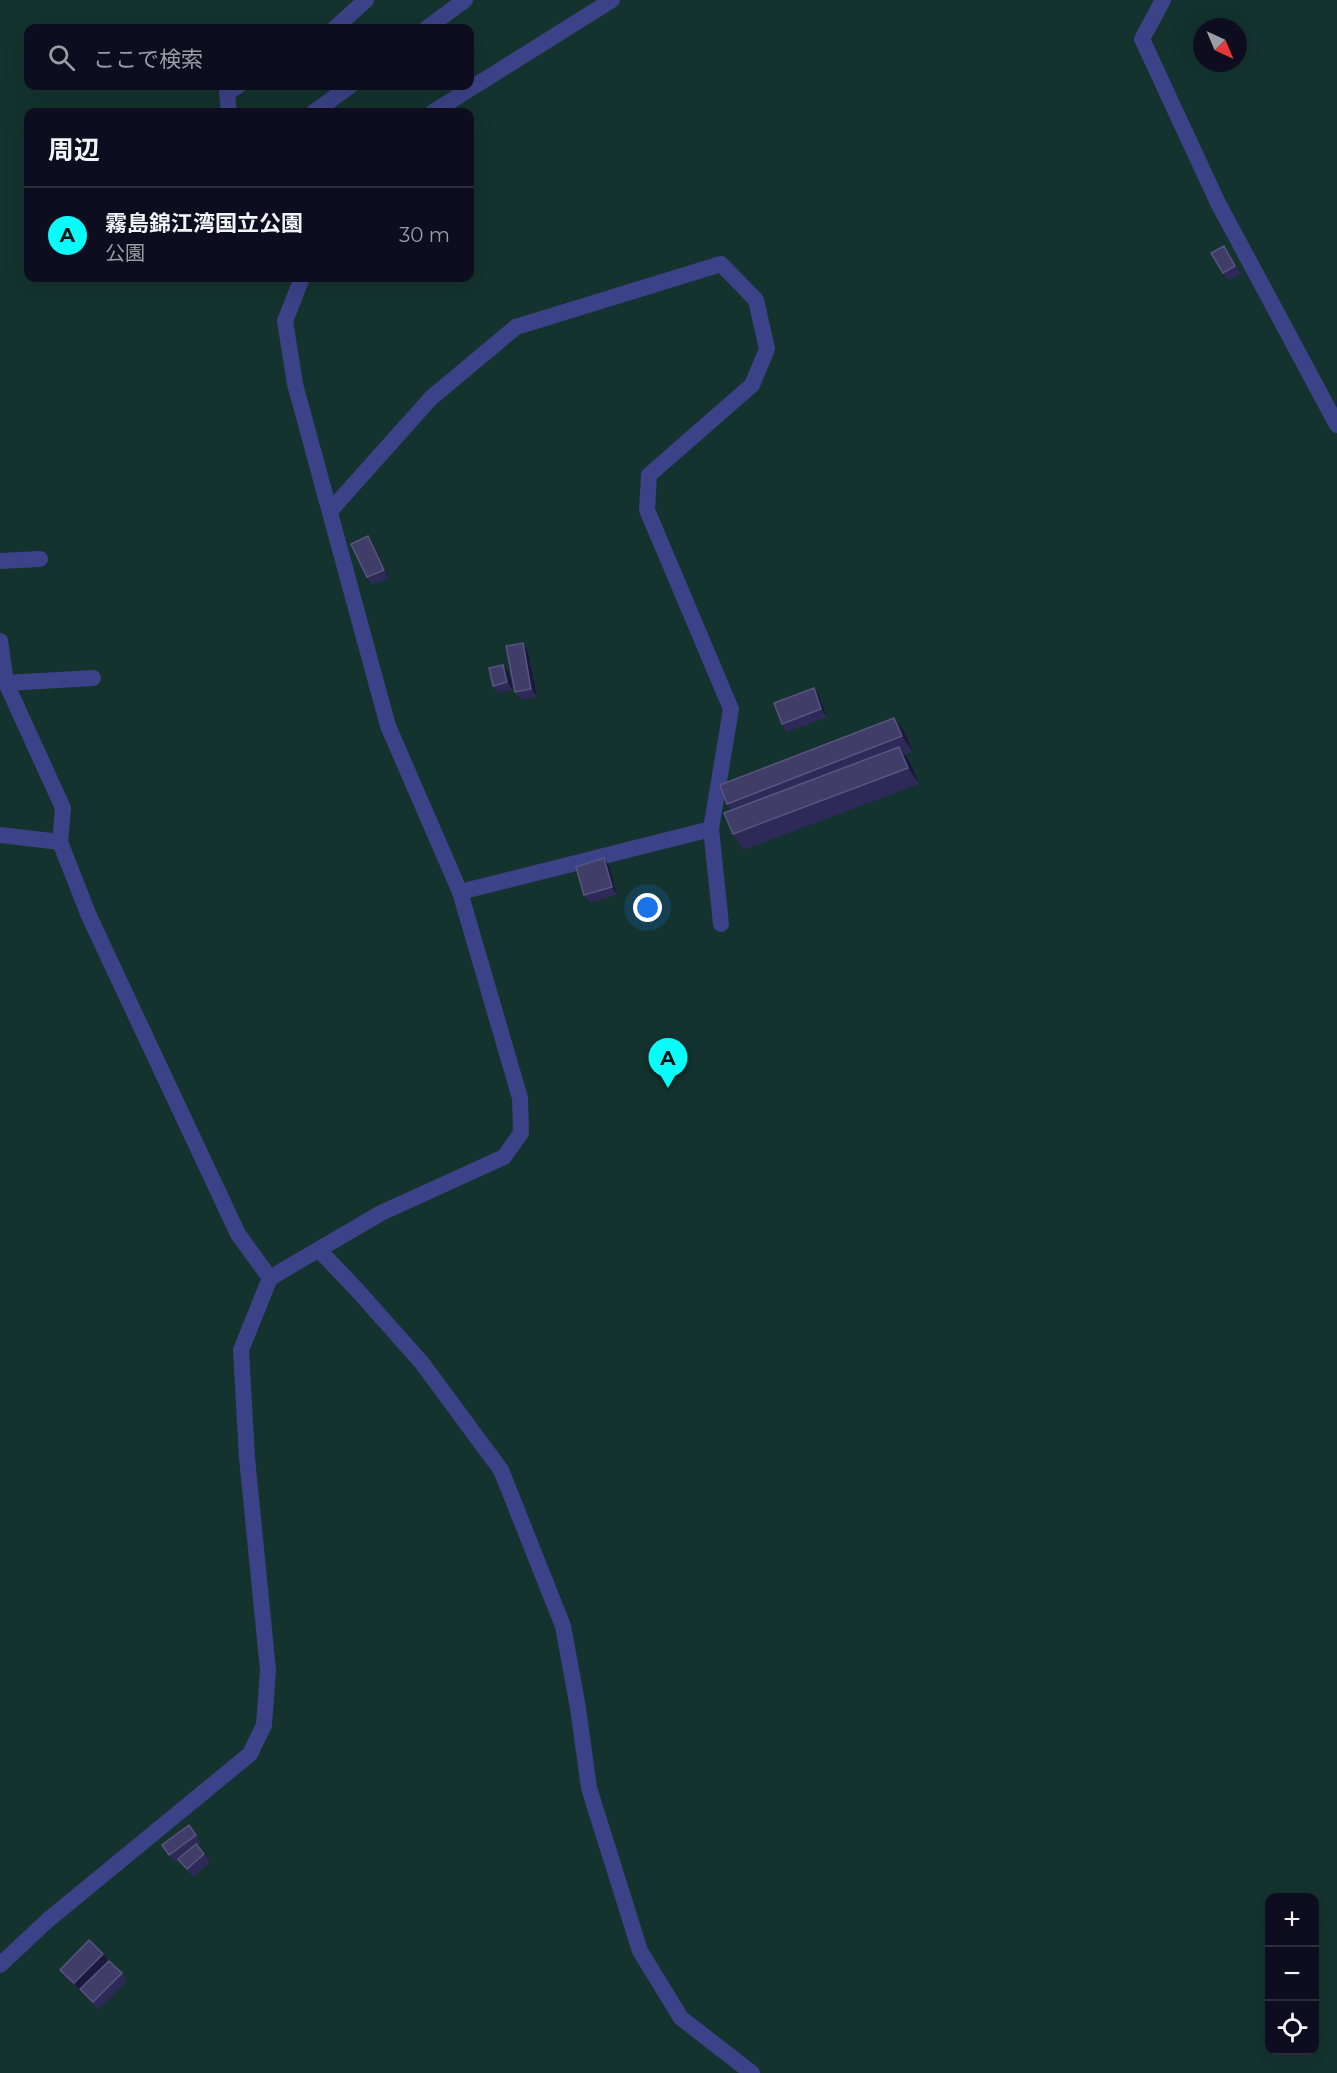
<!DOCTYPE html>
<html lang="ja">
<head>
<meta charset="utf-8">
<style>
	:root { --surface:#0e0d1f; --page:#1c1b2c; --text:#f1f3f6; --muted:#9b9ca4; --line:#2e2d3d; --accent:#08fcfa }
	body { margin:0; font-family:Montserrat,"Noto Sans JP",sans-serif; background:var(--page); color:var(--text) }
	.controls { position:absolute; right:18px; bottom:18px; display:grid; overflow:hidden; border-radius:12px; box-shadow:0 6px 24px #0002 }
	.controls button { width:54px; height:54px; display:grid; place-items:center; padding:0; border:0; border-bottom:2px solid var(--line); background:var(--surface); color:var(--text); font:30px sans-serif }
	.compass { position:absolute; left:1193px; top:18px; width:54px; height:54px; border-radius:50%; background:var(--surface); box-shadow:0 6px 24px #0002; rotate:136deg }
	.you { position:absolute; left:648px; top:908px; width:21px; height:21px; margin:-15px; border:4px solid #fff; border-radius:50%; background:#1a73e8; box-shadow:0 0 0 9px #1a73e833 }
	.badge { display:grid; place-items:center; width:39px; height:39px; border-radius:50%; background:var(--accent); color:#111; font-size:20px; font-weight:700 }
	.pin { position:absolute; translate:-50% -50px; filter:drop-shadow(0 2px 3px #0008) }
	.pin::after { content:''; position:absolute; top:32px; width:21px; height:18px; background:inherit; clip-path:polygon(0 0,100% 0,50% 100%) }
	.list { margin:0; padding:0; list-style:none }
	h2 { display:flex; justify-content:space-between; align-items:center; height:78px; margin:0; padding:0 24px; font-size:26px }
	h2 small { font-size:20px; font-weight:400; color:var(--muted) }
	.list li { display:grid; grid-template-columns:39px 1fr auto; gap:18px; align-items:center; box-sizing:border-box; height:96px; padding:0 24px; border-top:2px solid var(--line) }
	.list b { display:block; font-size:22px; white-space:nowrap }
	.list p { margin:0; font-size:20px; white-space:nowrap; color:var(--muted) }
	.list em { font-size:20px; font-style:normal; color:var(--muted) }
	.icon { flex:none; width:33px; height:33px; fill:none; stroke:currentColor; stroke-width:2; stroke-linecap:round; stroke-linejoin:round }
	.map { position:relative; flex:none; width:1337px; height:2073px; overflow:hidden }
	.search { position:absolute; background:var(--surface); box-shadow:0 6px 24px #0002; left:24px; top:24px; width:450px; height:66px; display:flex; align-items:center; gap:15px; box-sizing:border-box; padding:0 21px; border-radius:12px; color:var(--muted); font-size:22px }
	.panel { position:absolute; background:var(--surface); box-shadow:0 6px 24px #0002; left:24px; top:108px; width:450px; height:174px; border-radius:12px }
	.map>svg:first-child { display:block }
	.green { fill:#14332e; fill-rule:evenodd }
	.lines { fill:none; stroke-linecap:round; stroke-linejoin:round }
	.service { stroke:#3c4287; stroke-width:16 }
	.minor { stroke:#3c4287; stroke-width:16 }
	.wall { fill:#2e2a57 }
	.shaded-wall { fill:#1b183d }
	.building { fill:#403d69; stroke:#585580; stroke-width:1.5 }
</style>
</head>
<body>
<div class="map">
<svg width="1337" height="2073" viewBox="0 0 1337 2073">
	<rect width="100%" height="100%" fill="#121129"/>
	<path class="green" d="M0 0H1337V2073H0ZM1202 27H1238V63H1202ZM28 28H470V86H28ZM28 112H470V278H28ZM1270 1898H1314V2050H1270Z"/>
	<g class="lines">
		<path class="service" d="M1163 0 1142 39 1218 203 1337 425
			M335 28 366 0
			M427 28 465 0
			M229 112 227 93 238 86
			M314 112 350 86
			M330 511 431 398 516 327 721 264 756 300 767 349 752 385 649 475 647 510 731 709 711 829 721 924
			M0 561 40 559
			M0 641 6 683 63 808 60 842
			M6 683 93 678
			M0 835 60 842 89 916 238 1234 270 1278
			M460 892 711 829
			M319 1250 358 1291 422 1363 501 1470 563 1626 578 1708 589 1788 640 1951 681 2018 752 2073"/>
		<path class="minor" d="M433 112 612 0
			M0 1965 48 1920 250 1754 264 1725 268 1670 247 1458 241 1350 270 1278 381 1213 504 1157 521 1133 520 1098 460 892 388 726 295 384 285 321 302 278"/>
	</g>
	<path class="wall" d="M1224 246 1241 274 1228 281 1223 273Z
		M373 544 389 578 372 585 367 577Z
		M528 651 537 697 521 700 515 692Z
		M503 665 509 673 513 690 498 693 493 686Z
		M819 696 827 717 787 732 782 724Z
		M894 718 905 733 913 752 905 755 910 762 919 784 743 850 733 834 731 810 727 804Z
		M604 858 609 866 617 895 590 903 584 895Z
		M189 1825 201 1843 197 1846 210 1862 193 1877 179 1860 175 1863 162 1845Z
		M103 1954 108 1961 122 1973 127 1981 98 2010 86 1997 81 1990 80 1991 66 1978 60 1970Z"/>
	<path class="shaded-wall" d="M368 536 373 544 389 578 384 570Z
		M523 643 528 651 537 697 531 689Z
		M503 665 509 673 513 690 507 682Z
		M814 688 819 696 827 717 821 709Z
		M894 718 905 733 913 752 902 736Z
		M899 747 910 762 919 784 908 768Z
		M604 858 609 866 617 895 612 887Z
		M103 1954 108 1961 80 1991 74 1983Z"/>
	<path class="building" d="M1224 246 1235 266 1223 273 1211 253Z
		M368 536 384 570 367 577 351 544Z
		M523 643 531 689 515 692 506 646Z
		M503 665 507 682 493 686 489 668Z
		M814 688 821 709 782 724 774 703Z
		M894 718 902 736 727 804 720 785Z
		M899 747 908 768 733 834 724 813Z
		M604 858 612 887 584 895 576 867Z
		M189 1825 196 1835 169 1855 162 1845Z
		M196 1844 204 1854 187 1869 178 1859Z
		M89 1940 103 1954 74 1983 60 1970Z
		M109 1961 122 1973 93 2002 80 1989Z"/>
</svg>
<div class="controls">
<button>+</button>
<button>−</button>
<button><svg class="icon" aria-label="locate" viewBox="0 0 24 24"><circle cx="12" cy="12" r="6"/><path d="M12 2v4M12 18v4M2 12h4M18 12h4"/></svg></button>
</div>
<svg class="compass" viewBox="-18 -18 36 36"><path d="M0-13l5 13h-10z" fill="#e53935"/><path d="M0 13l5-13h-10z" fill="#9b9ca4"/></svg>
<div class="you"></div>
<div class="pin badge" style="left:668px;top:1088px">A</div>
<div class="search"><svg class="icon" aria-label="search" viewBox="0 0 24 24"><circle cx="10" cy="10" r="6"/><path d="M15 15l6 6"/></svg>ここで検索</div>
<section class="panel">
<h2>周辺<small></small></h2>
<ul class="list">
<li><span class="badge">A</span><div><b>霧島錦江湾国立公園</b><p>公園</p></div><em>30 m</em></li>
</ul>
</section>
</div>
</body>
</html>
